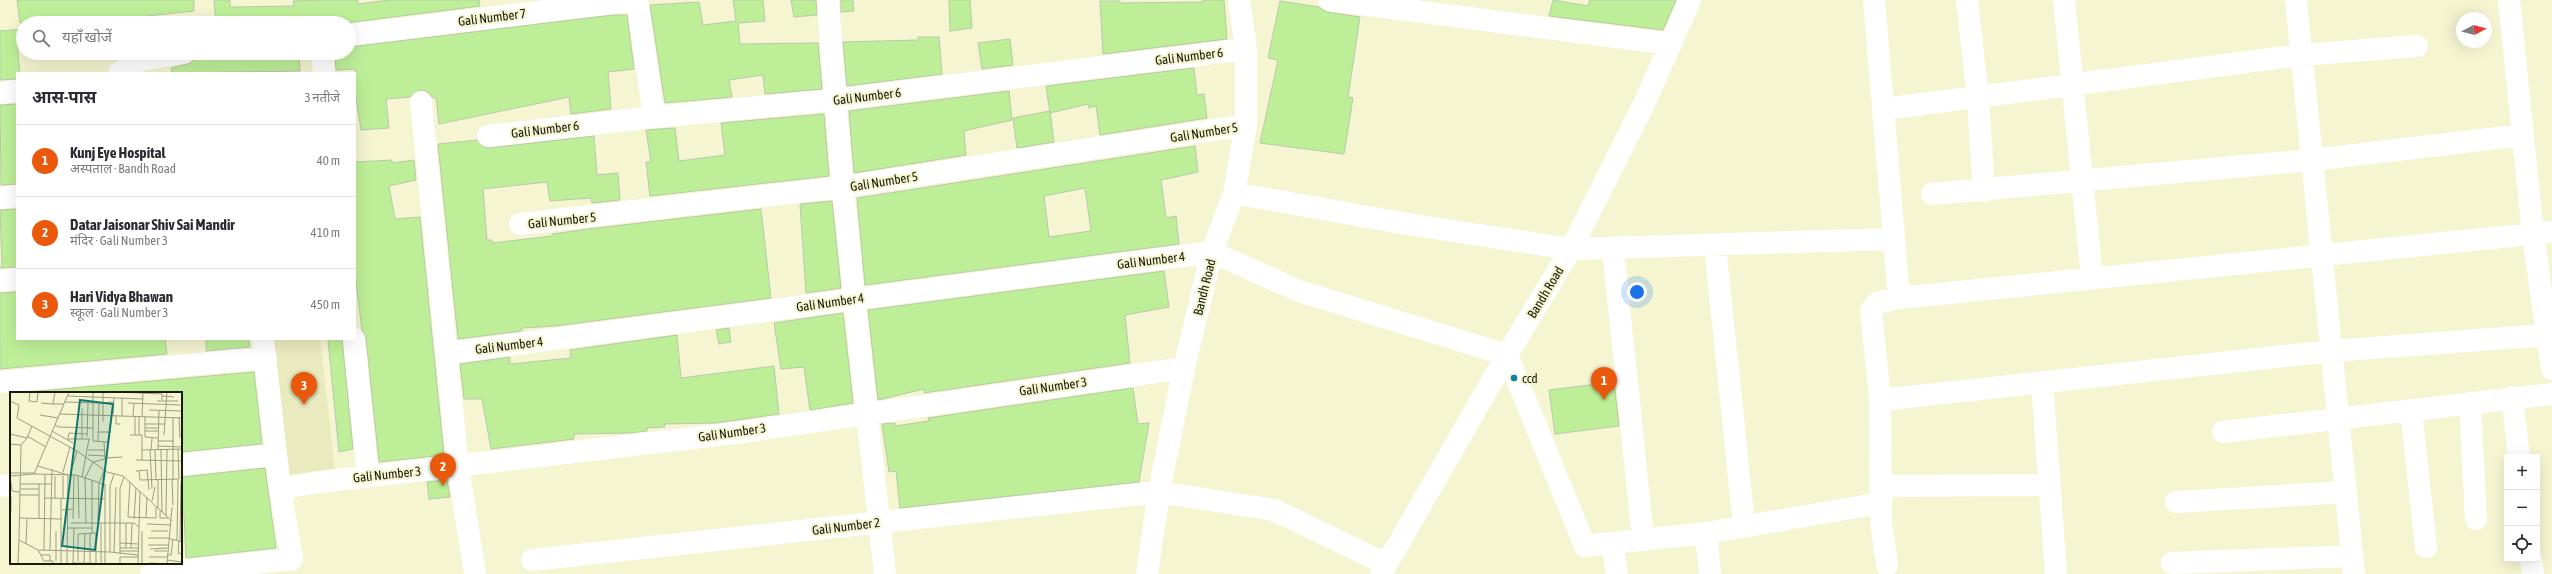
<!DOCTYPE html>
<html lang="hi">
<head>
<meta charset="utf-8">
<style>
	:root { --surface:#fff; --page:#f2f2f3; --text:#2b2b33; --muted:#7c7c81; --line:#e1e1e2; --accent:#ea580c }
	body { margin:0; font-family:"Asap Condensed","Noto Sans Devanagari",sans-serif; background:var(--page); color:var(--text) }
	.controls { position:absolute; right:12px; bottom:12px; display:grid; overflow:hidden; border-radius:0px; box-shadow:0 4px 16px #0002 }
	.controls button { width:36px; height:36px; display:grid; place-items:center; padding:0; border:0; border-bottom:1px solid var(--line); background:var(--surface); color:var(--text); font:20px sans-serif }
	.compass { position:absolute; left:2456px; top:12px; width:36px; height:36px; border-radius:50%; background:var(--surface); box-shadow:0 4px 16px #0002; rotate:83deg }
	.you { position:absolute; left:1637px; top:292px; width:14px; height:14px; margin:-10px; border:3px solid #fff; border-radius:50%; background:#1a73e8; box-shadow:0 0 0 6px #1a73e833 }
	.badge { display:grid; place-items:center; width:26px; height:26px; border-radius:50%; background:var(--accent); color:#fff; font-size:13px; font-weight:700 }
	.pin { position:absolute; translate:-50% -33px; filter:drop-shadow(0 1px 2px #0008) }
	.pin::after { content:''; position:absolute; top:21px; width:14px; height:12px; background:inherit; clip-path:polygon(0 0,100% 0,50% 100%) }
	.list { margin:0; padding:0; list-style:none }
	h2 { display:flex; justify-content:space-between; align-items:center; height:52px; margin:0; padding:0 16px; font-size:17px }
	h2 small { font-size:13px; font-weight:400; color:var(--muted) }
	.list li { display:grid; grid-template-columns:26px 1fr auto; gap:12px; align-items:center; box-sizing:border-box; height:72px; padding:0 16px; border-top:1px solid var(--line) }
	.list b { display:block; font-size:15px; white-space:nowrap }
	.list p { margin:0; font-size:13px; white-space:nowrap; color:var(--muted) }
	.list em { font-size:13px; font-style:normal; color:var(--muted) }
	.icon { flex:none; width:22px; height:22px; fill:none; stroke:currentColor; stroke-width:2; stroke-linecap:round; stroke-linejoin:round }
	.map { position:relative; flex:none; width:2552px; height:574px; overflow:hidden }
	.search { position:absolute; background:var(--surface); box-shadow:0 4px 16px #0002; left:16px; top:16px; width:340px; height:44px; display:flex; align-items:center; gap:10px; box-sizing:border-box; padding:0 14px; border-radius:22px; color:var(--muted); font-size:15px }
	.panel { position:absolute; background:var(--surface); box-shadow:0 4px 16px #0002; left:16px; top:72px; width:340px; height:268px; border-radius:0px }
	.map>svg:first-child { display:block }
	.built { fill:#eaeabf }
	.building { fill:#beef98; stroke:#b7c9ab; fill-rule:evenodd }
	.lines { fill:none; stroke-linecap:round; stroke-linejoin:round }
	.minor { stroke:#fff; stroke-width:22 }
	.poi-dot { fill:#127da7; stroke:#f5f5d2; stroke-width:1.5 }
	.labels { text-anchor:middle; stroke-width:4; stroke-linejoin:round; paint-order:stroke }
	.street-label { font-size:13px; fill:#19190c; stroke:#f5f5d2 }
	.poi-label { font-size:13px; fill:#19190c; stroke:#f5f5d2; text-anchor:start }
	.inset-road { fill:none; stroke:#9d9d83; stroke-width:1 }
	.view { fill:#0f766e; fill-opacity:0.15; stroke:#0f766e; stroke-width:2 }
	.inset-edge { fill:none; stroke:#19190c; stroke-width:2 }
</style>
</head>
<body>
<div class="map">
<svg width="2552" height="574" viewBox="0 0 2552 574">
	<rect width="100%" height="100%" fill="#f5f5d2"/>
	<path class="built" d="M273 339H320L335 470 288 475Z"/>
	<path class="building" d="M17 0H194V11L129 18 130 23H20Z
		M214 0H230V7L294 6 293 1 320 0H358V4L389 0H479L480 6 346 23H216Z
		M733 0H763L765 21 738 23 740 44 818 43 822 89 765 94 763 75 729 80 732 97 665 103 650 5 699 2 703 25 736 21Z
		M791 0H816L817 15 794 17Z
		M841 0H853L854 11 841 12Z
		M949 0H970L972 28 950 31Z
		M1203 0H1224L1227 39 1103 54 1100 1H1120V3L1203 2Z
		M1553 0 1588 6 1590 0H1676L1663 30 1549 16Z
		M1280 1 1319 7 1327 12 1360 17 1348 97 1353 98 1344 154 1260 143 1278 60 1268 58Z
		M613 15H627L634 69 608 72 611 109 571 114 569 97 439 124 436 98H433L426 91 420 90 410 97 386 99 389 128 361 130 355 91V69L336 70 335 53H349V47Z
		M23 29V46H18V54L20 73H17V79L0 80V31Z
		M918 37H939L942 74 847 86 843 42 918 40Z
		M1010 39 1013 65 982 69 978 43Z
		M216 53H299L300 71 172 73 171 68 191 63 195 57H216Z
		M1194 68 1197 95 1204 94 1207 118 1100 135 1096 106 1089 108 1088 104 1050 113 1046 86Z
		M1009 91 1012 120 964 131 966 155 854 173 849 111Z
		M17 104V184L1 185 0 105Z
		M1050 111 1054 142 1017 148 1013 118Z
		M824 114 829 176 650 196 646 162H651L646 130 675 128 679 161 725 155 721 123Z
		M594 136 597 175 618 173 620 200 592 203 591 198 550 201 547 182 483 189 487 240H492V243L552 236V234L588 229 761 209 771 298 555 326 522 328V331L458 339 438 144 477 140 483 147 489 148Z
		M1195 146 1198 172 1161 180 1166 218 1176 216 1179 244 865 285 857 198ZM1085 188 1091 231 1049 237 1044 196Z
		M392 160V163L414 160 416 180 389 186 395 219 420 217 444 455 379 462 366 338 362 330 355 275V162Z
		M832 201 841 288 806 293 800 204Z
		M17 209V267L0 268 2 266 0 210Z
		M1164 271 1169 307 1125 315 1130 363 924 393V389L878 400 868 310Z
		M17 292V339H165L167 354 0 369V293Z
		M843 313 853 403 810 410 804 367 781 369 774 323Z
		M729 328 731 342 719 344 716 330Z
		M677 335 681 378 774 366 779 414 716 423 664 424 665 427 647 428V431L629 433 574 434V439L491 449 482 399H464L460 364 510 357V364L571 358 570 350Z
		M206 339H248L250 347 206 351Z
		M336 339H342L353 449 339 452 328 340Z
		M254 372 262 444 181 452V393H17Z
		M1614 382 1619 426 1555 434 1549 390Z
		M1133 388 1138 424 1149 423 1139 482 900 508 896 471 889 472 882 424 895 423V426L929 421 928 418Z
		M265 468 276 548 186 558 184 514H181V477Z
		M447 480 450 497 429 499 427 482Z"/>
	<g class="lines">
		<path class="minor" d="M637 0 654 117
			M828 0C840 192 864 383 885 574
			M1329 0 1671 44
			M1874 0 1899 298
			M1967 0 1978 99 1984 191
			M2064 0 2092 278
			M2296 0 2354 574
			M2509 0 2533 234 2547 335
			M349 35 636 0
			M322 53 324 73
			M119 73 141 60 183 53
			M0 93 17 91
			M421 102 458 467 475 574
			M1884 109 2301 55 2417 46
			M488 136 654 117 834 100 1246 49
			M1234 193 1407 224 1571 249 1893 239
			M1932 194 2312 160 2523 135
			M0 198 17 196
			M520 224 843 187 1246 125
			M1715 246 1744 525
			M1613 249 1643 538
			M0 281 17 279
			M354 339 368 477
			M448 353 1212 252 1299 291 1507 355 1585 546 1706 533 1881 503
			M0 382 266 358
			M2042 382 2056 574
			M2512 397 2519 457
			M1880 400 2331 351 2547 335 2552 369
			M2470 403 2476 519
			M2411 410 2426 547
			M2223 432 2552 394
			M181 465 259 456H276
			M0 486 11 485
			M1882 486 2049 485
			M280 489 312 483 735 433 1184 368
			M2176 502 2346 492
			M1706 533 1710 574
			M1612 543 1617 574
			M2531 559 2533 574
			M532 560 1159 492 1274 510 1386 564
			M2172 563 2352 556
			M1887 565 1881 522 1880 400 1871 310 1877 303 1899 298 2552 232
			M151 574 292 559 280 489 263 339
			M1147 574 1159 492 1184 368 1212 252 1234 193 1246 125V49L1239 0
			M1381 574 1507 355 1571 249 1644 104 1690 0"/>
	</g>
	<circle class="poi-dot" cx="1514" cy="378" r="4"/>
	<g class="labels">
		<g class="street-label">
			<text transform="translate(492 17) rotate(-7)" y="5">Gali Number 7</text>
			<text transform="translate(1189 56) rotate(-7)" y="5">Gali Number 6</text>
			<text transform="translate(867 96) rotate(-7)" y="5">Gali Number 6</text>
			<text transform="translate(545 129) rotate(-7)" y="5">Gali Number 6</text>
			<text transform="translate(1204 132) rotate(-9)" y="5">Gali Number 5</text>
			<text transform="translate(884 181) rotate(-9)" y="5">Gali Number 5</text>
			<text transform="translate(562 220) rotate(-6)" y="5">Gali Number 5</text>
			<text transform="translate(1151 260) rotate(-7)" y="5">Gali Number 4</text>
			<text transform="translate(1204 287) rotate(-76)" y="5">Bandh Road</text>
			<text transform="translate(1545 292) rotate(-59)" y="5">Bandh Road</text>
			<text transform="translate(830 302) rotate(-8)" y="5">Gali Number 4</text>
			<text transform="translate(509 345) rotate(-7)" y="5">Gali Number 4</text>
			<text transform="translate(1053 386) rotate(-8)" y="5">Gali Number 3</text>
			<text transform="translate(732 432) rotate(-8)" y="5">Gali Number 3</text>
			<text transform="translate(387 474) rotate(-6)" y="5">Gali Number 3</text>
			<text transform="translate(846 526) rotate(-7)" y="5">Gali Number 2</text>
		</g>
		<g class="poi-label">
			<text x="1522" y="383">ccd</text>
		</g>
	</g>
	<g transform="translate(10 392)">
		<rect width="172" height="172" fill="#f5f5d2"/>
		<path class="inset-road" d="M20 0 19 9 27 10 28 0M45 0 43 12H54M83 0V49L98 50M109 0 152 2V8M58 4 133 7M152 4 164 5M0 9 9 13 7 26 67 59 97 80 113 84 162 129M147 9H168M55 10 89 11M31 11 43 12M118 11 170 13M139 18 172 19M50 22 172 26M30 23 48 26M103 23 104 6M106 23V32H110M112 24V6M123 24 124 11M125 24V43M132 24 133 1M135 24V45L148 46M163 25V88M169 25 170 46M93 30V0M135 32H155M45 33 49 35 83 36M135 36H148M42 39 63 51M135 39H148M88 40H101M0 42 17 46 22 34M120 43H132V68M129 43V24M154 43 157 0M17 44 36 55M77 45 78 11M58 46 59 41 77 42M57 47H80M72 47V16M88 49 89 11 104 10M148 49H164M0 52 11 53 17 46M11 53 9 148 28 158 34 169H43V172M148 54 172 55M148 57 149 19M151 57 152 120M78 58H95M132 58 172 57M140 58 142 97M141 58 142 46M145 58 146 88M78 63 95 64M95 66 112 65M126 68 172 69M28 74 58 83 57 172M137 78 139 98M126 79 138 78M129 79 130 88 169 87 168 57M53 80 60 55M0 81H25M24 82 66 83 96 93M60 83 67 59M0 84 24 82 59 0M53 84V106M68 84 69 126M72 85 79 47M162 88 163 113M82 89V141M1 90 2 99 9 100M120 90 118 125 146 126V115M10 92H41M95 93V172M10 97H29M9 103H29M35 106 95 107M45 106V84M142 109 145 95M148 116V88M52 118 64 117M1 119V105M150 119V126H158M156 124 157 57M9 126 52 127M136 126 137 105M29 127V92M63 127 64 83M88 127 89 91 94 79M124 127 126 96M61 131H124L129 135M76 131 75 86 83 70 95 67 94 50M91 131V172M116 131V156M137 132 161 133M57 136H82M141 139H158M138 146H158L172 150M167 148 168 88M169 149 168 161 172 162M170 149 171 91M110 151 128 152M16 152 17 127M138 153H158M110 156H128M121 156 122 131M140 157 158 156M29 158 100 160 128 163M34 158 35 83M40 158 42 77M110 159H128M144 159H157M100 160V94L104 82M104 161 106 95M110 162V96L114 85M31 163H40V169M157 163H161L163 147M139 165H157M157 168 172 170M46 169V139M68 169V142L86 141V172M63 171 116 172M63 171 64 136M80 171V141M140 171 158 172M8 172 9 148M51 172V106M74 172 75 141M110 172V165H128M128 172 130 99M132 172V139M157 172 162 115"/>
		<path class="view" d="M70 8 103 12 85 158 52 154Z"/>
		<rect width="172" height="172" class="inset-edge"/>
	</g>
</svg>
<div class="controls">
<button>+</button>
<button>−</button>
<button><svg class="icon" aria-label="locate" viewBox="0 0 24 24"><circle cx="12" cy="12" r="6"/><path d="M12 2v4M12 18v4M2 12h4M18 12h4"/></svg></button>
</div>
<svg class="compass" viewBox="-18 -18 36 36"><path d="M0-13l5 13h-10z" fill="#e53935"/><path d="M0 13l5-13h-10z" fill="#7c7c81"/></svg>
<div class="you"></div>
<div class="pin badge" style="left:1604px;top:400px">1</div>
<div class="pin badge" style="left:443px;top:486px">2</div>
<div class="pin badge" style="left:304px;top:405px">3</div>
<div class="search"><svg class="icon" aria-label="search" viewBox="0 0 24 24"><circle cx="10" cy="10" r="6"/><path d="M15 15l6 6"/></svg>यहाँ खोजें</div>
<section class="panel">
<h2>आस-पास<small>3 नतीजे</small></h2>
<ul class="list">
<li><span class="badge">1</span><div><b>Kunj Eye Hospital</b><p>अस्पताल · Bandh Road</p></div><em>40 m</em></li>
<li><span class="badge">2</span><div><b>Datar Jaisonar Shiv Sai Mandir</b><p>मंदिर · Gali Number 3</p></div><em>410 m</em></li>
<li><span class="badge">3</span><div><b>Hari Vidya Bhawan</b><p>स्कूल · Gali Number 3</p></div><em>450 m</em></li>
</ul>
</section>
</div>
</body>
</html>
